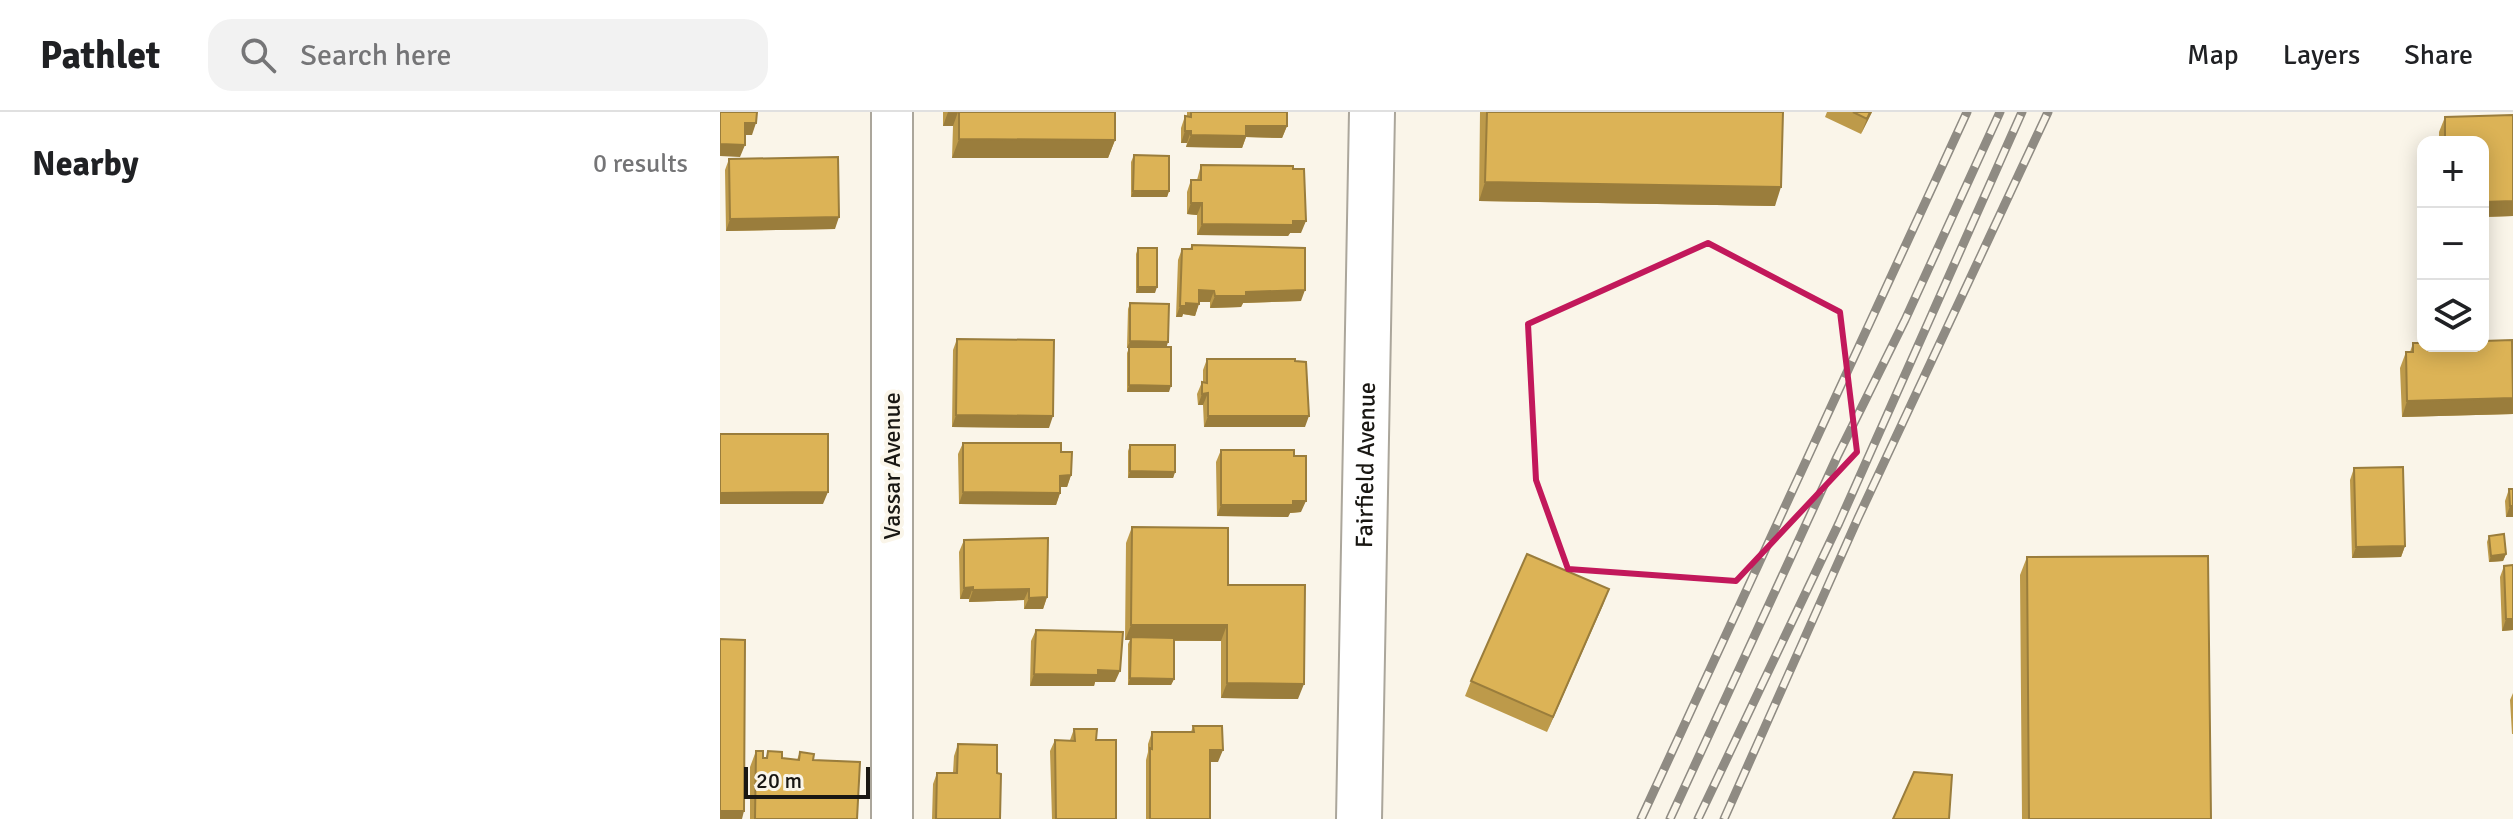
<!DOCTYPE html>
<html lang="en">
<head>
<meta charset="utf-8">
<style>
	:root { --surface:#fff; --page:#f2f2f2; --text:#202124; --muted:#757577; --line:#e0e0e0 }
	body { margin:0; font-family:Signika,sans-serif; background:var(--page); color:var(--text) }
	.controls { position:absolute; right:24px; top:24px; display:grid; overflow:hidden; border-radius:16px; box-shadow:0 4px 20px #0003 }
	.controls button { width:72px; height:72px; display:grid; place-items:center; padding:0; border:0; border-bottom:2px solid var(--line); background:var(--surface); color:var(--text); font:40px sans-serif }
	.scale { position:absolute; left:24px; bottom:20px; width:126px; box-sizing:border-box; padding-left:8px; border:4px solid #191713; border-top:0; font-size:22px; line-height:28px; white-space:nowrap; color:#191713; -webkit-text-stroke:6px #faf5e9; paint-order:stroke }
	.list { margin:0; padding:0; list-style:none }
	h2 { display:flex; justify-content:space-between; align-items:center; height:104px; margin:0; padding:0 32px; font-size:34px }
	h2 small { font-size:26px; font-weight:400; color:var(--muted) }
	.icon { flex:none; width:44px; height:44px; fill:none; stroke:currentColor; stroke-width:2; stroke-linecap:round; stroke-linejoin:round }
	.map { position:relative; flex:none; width:1793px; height:707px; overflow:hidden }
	header { display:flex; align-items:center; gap:48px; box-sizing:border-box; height:112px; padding:0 40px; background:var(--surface); border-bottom:2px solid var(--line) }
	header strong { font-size:38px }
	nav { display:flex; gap:44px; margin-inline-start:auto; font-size:28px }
	.search { width:560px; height:72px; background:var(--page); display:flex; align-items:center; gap:20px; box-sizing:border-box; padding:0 28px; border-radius:24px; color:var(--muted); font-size:30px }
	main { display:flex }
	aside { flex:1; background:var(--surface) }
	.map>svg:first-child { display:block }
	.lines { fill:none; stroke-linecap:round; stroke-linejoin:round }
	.minor-casing { stroke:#aba69b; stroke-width:44 }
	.secondary-casing { stroke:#aba69b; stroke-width:48 }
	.minor { stroke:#fff; stroke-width:40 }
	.secondary { stroke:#fff; stroke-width:44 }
	.rail-casing { stroke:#8f8b83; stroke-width:9 }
	.rail { stroke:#faf5e9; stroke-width:6; stroke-dasharray:18; stroke-linecap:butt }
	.wall { fill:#bd9a4a }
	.shaded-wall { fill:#9a7d3c }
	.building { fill:#dcb356; stroke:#9a7d3c; stroke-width:2 }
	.marked { fill:none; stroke:#c2185b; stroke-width:6; stroke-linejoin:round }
	.labels { text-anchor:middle; stroke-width:8; stroke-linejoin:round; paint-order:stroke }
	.street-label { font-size:24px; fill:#191713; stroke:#faf5e9 }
</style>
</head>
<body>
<header>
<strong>Pathlet</strong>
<div class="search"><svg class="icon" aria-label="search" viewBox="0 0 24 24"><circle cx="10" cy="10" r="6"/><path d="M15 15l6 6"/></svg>Search here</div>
<nav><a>Map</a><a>Layers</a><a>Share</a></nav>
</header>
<main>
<aside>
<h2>Nearby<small>0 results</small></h2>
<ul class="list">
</ul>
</aside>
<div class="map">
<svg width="1793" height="707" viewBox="0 0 1793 707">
	<rect width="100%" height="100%" fill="#faf5e9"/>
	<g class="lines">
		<defs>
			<path id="minor" d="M172 0V707"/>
			<g id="secondary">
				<path id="s1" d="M639 707 652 0"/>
			</g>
		</defs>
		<use href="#minor" class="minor-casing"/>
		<use href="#secondary" class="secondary-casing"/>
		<use href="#minor" class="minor"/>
		<use href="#secondary" class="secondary"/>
		<defs>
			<path id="rail" d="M921 707 1247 0
				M950 707 1117 345 1185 208 1280 0
				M978 707 1119 411 1302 0
				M1004 707 1138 406 1328 0"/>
		</defs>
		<use href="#rail" class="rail-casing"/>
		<use href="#rail" class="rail"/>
	</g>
	<path class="wall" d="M223 0H395V28L388 46H232L233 14H223Z
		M467 0H567V14L562 26 526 25 522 36 466 35 467 31H461V16L465 4H467Z
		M760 0H1063L1055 94 759 89Z
		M1107 0H1152L1141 22 1105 5Z
		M1793 3V104L1763 105V30H1719V20L1725 5Z
		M414 43 449 79 447 85H411V50Z
		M9 47 115 117 6 119 5 58Z
		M481 53 581 121H570L568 124 477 123V103L467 102V80L471 68H477Z
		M1703 106V153L1700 112Z
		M472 133 581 189 523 191 521 195 490 196V190H479L475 204 463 202 462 205H456L458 148 462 137H470Z
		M418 136 435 181H416V142Z
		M410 191 447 235 449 280H407V241L409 236H407L408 197Z
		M237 227 329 316 232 315 233 238Z
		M1793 229V302L1682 305 1680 256 1686 240H1690L1693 231 1792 230Z
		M487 247 585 315H484L483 293H478L477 282 482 270H483V258Z
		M243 331 341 340 351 363 347 375H340V381L336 393 239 392 238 342Z
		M410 333 455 360 453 366H408V339Z
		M501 338 574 344 581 400 570 401 568 405 497 404 496 350Z
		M1634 356 1685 434 1681 445 1632 446 1630 368Z
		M1789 377 1793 405H1786L1785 389Z
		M412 415 508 473 578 587 501 586V529H454V567L451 573H408V532L410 528H405L406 431Z
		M1769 424 1786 442 1783 449 1769 450 1767 430Z
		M244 428 327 485 323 497H304V488L249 490V487H240L239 440Z
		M1307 445 1491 707H1302L1300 463Z
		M1784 454 1793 518 1782 519 1780 465Z
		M889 477 827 620 745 584 751 569Z
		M316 518 395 570H375L374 574H310L311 529Z
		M1793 581V622H1792L1790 588Z
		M473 614 498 650H490V707H426V648L428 640V632L432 620H471Z
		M354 617 376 628 396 707H332L330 639 335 628H350Z
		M238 632 277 661 280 707H212L213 672 217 661H233L234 644Z
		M36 639 43 646H46L48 639 62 646 77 648 80 640 93 648 137 707H30V655Z"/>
	<path class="shaded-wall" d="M228 0H238L233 14H223Z
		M1150 0H1152L1141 22 1147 7Z
		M25 11H36L32 23H21Z
		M526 14H567L562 26 526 25 522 36 466 35 471 23Z
		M465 19H471L467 31H461Z
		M239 27 395 28 388 46H232Z
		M0 32 25 33 20 45 0 44Z
		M765 70 1061 75 1055 94 759 89Z
		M413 79H449L447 85H411Z
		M1793 89V104L1763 105V90Z
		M471 91H482L477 103 467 102Z
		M119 105 115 117 6 119 10 107Z
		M586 109 581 121H570L568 124 477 123 482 112Z
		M418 175H437L435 181H416Z
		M479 178 494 179 490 190H475Z
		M585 178 581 189 523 191 521 195 490 196 495 184 526 180Z
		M466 191 479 192 475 204 463 202 462 205H456L460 194Z
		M410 229 448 230 446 237 407 236Z
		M409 273 451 274 449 280H407Z
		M488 281 483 293H478L482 282Z
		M1793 286V302L1682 305 1687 289Z
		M236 303 333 304 329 316 232 315Z
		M488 304H589L585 315H484Z
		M410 359 455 360 453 366H408Z
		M351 363 347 375H336L340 364Z
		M108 380 103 392H0V381Z
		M243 380 340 381 336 393 239 392Z
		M586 389 581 400 570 401 568 405 497 404 501 393Z
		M1790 394H1793V405H1786Z
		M1685 434 1681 445 1632 446 1636 435Z
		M1786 442 1783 449 1769 450 1771 444Z
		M253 475 249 487H240L244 476Z
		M309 477 304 488 249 490 253 478Z
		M889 477 883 493 827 620 833 605Z
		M327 485 323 497H304L309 486Z
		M1786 507H1793V518L1782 519Z
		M411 513H507L501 529 411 528V525L410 528H405Z
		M378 558 400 559 395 570H375L374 574H310L314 562Z
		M410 566 454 567 451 573H408Z
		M507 571 584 572 578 587 501 586Z
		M490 638H503L498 650H486Z
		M0 699H24L22 707H0Z"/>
	<path class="building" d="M0 0H37L36 11H25V33L0 32Z
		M239 0H395V28L239 27Z
		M471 0H567V14H526V24L471 23V19H465V4L471 5Z
		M767 0H1063L1061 75 765 70Z
		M1133 0H1150L1147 7Z
		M1793 3V89L1763 90V30H1725V5Z
		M414 43 449 44V79H413Z
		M118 45 119 105 10 107 9 47Z
		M481 53 573 54V57H584L586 109H573V113L482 112V91H471V68H481Z
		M472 133 585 136V178L526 180V184H495L494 179 479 178V192L466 191V194H460L462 137H472Z
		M418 136H437V175H418Z
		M410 191 449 192 448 230 410 229Z
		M237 227 334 228 333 304 236 303Z
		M1792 228 1793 286 1687 289 1686 240H1693V231H1703V234H1763V229Z
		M409 235H451V274L409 273Z
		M487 247H575V249L586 250 589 304H488V281L482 282V270L487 271Z
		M0 322H108V380L0 381Z
		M243 331H341V340H352L351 363 340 364V381L243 380Z
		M410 333H455V360L410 359Z
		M501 338H574V344H586V389H573V393H501Z
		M1683 355 1685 434 1636 435 1634 356Z
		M1789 377H1793V394H1790Z
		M412 415 508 416V473H585L584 572 507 571V513H411Z
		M1784 422 1786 442 1771 444 1769 424Z
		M328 426 327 485 309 486V477L253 478V475L244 476V428Z
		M807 442 889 477 833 605 751 569Z
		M1488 444 1491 707H1309L1307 445Z
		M1793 453V507H1786L1784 454Z
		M316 518 403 520 400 559 378 558V563L314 562Z
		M411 525 454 526V567L410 566Z
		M0 527 25 528 24 699H0Z
		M473 614H502L503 638H490V707H430V636L432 637V620H474Z
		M354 617H377L376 628H396V707H336L335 628 355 629Z
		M238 632 277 633V661L281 662 280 707H216L217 661H237Z
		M36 639H43V646H47L48 639 62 640V646L79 648 80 640 94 642 93 648 140 650 137 707H35Z
		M1194 660 1232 663 1229 707H1173Z"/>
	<path class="marked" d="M988 131 1120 200 1137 340 1016 469 848 457 816 368 808 212Z"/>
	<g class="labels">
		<g class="street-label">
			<text transform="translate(172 354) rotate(-90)" y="8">Vassar Avenue</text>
			<text dy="8" stroke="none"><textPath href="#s1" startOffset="354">Fairfield Avenue</textPath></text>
		</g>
	</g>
</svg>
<div class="controls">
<button>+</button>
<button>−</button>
<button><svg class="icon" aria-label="layers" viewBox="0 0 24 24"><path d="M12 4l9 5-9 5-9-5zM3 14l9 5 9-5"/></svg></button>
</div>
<div class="scale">20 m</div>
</div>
</main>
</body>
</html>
